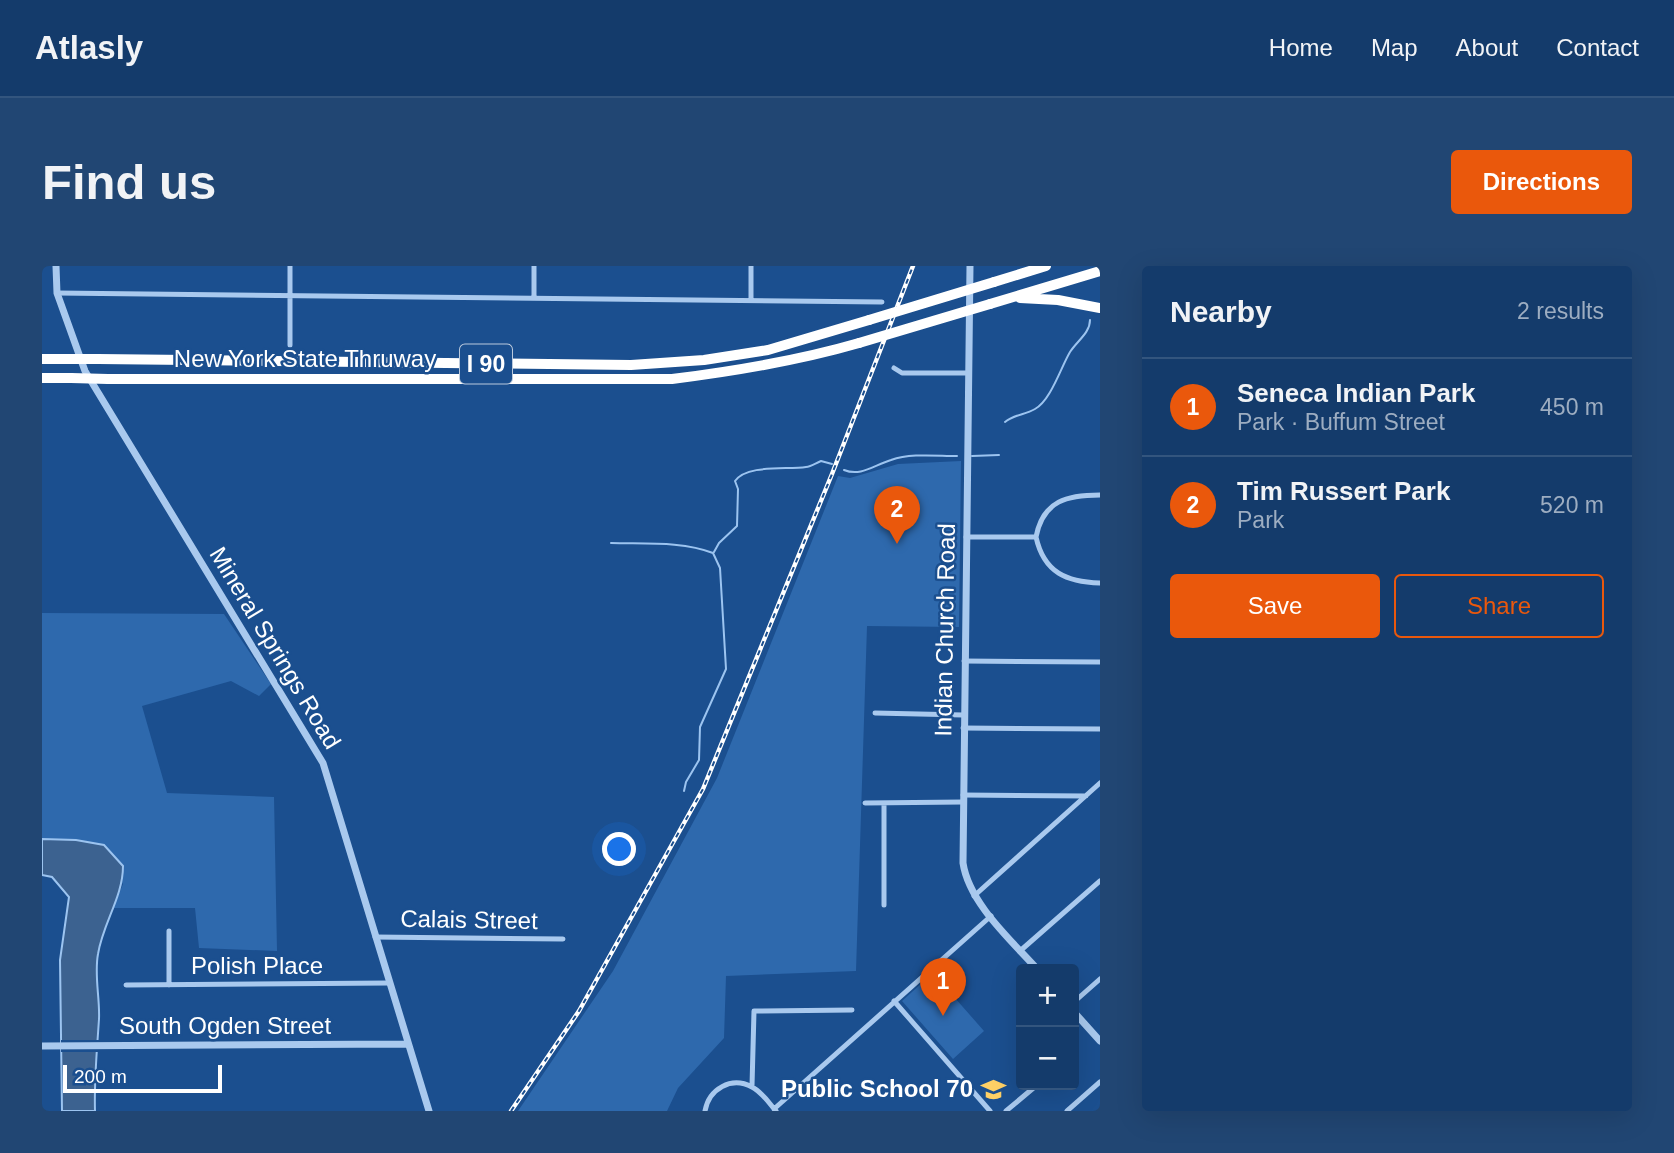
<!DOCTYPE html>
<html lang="en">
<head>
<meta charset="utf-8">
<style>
	:root { --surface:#143b6b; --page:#214673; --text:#f1f3f6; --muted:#9dadc1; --line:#33557e; --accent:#ea580c }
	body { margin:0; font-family:Arial,sans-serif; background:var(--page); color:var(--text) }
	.controls { position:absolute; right:21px; bottom:21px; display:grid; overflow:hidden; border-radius:7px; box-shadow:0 7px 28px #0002 }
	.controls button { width:63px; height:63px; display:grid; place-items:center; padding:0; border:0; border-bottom:2px solid var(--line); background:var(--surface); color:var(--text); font:35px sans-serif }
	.scale { position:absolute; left:21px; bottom:18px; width:159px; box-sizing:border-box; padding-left:7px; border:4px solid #fff; border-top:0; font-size:19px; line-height:24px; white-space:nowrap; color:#fff; -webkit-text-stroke:5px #1b4f8f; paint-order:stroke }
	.you { position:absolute; left:578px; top:584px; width:24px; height:24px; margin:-18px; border:5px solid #fff; border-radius:50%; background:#1a73e8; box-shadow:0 0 0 10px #1a73e833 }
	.badge { display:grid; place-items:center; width:46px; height:46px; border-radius:50%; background:var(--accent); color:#fff; font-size:23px; font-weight:700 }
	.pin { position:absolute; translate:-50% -58px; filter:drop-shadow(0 2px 4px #0008) }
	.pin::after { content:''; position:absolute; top:37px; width:24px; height:21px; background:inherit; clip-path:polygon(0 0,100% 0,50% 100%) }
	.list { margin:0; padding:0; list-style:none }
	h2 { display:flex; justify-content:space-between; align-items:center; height:91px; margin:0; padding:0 28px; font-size:30px }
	h2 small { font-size:23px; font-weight:400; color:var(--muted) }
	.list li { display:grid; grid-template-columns:46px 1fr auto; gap:21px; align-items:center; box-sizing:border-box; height:98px; padding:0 28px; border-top:2px solid var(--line) }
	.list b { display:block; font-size:26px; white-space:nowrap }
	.list p { margin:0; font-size:23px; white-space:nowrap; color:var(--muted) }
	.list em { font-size:23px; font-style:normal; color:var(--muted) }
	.actions { display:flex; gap:14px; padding:21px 28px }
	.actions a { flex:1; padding:16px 0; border:2px solid var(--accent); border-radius:7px; text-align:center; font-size:24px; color:var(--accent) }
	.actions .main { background:var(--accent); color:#fff }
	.map { position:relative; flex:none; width:1058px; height:845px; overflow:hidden; border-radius:7px }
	header { display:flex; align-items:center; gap:42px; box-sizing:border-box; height:98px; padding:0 35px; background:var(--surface); border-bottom:2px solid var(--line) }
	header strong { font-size:33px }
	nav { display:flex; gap:38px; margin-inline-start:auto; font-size:24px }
	.intro { display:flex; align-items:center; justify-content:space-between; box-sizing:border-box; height:168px; padding:0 42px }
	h1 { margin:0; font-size:49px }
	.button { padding:18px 32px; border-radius:7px; background:var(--accent); color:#fff; font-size:24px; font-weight:700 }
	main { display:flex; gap:42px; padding:0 42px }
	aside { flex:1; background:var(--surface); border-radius:7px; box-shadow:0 7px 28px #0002 }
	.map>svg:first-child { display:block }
	.green { fill:#2e69ad }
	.water { fill:#3c6290; stroke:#9cc4f0; stroke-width:2 }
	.pier { fill:#1b4f8f }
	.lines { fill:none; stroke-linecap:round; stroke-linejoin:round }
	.stream { stroke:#9cc4f0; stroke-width:2 }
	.minor { stroke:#a9c9ee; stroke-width:5 }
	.tertiary { stroke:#a9c9ee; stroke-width:7 }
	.motorway { stroke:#fff; stroke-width:10 }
	.rail-casing { stroke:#fff; stroke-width:4.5 }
	.rail { stroke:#1b4f8f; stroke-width:2; stroke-dasharray:5; stroke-linecap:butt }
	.motorway-bridge { stroke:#fff; stroke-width:10 }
	.labels { text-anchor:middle; stroke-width:5; stroke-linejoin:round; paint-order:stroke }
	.shield { fill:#1b4f8f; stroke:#bbcadd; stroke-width:2 }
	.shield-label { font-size:23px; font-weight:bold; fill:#fff }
	.street-label { font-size:24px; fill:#fff; stroke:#1b4f8f }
	.poi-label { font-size:24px; font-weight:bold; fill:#fff; stroke:#1b4f8f; text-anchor:end }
</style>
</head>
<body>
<header>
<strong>Atlasly</strong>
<nav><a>Home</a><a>Map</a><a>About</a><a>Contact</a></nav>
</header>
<div class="intro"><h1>Find us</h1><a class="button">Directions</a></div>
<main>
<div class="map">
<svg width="1058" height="845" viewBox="0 0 1058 845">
	<rect width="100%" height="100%" fill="#1b4f8f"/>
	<path class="green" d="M919 195 917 361 825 360 814 705 684 710 682 772 636 822 625 845H476L571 705 675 512 796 210 808 212 856 198Z
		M0 347 182 348 229 418 217 430 189 415 100 440 125 527 232 531 235 685 157 682 153 642H71L81 618 34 574 0 573Z
		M891 707 942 765 911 793 860 735Z"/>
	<path class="water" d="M0 573 34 574 62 579 81 600C81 631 61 657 56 688 52 709 58 732 57 753 55 784 52 814 53 845H20L18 694 27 631 10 611 0 609Z"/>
	<path class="pier" d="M19 774H58L57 786H19Z"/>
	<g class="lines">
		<path class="stream" d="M963 156C973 148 983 149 993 143 1009 134 1019 101 1028 86 1035 75 1048 67 1048 54
			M930 190 957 189
			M802 204C819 211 832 199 849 194 869 187 894 190 915 190
			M569 277C602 278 641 275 671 287L678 302 684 403 658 461 657 494 644 516 642 525
			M672 286 677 277 695 260 696 223 693 215C705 198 745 204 764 201 769 201 774 197 779 195L790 198"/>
		<path class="minor" d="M248 0V79
			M492 0V30
			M15 27 840 36
			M709 33V0
			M852 102 860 107H926
			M924 271H994
			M994 271C1002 307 1025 316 1058 317
			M994 271C1001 234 1026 229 1058 229
			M922 395 1058 396
			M833 447 921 449
			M921 462 1058 463
			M921 529 1044 530
			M823 537 921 536
			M842 537V639
			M932 630 1058 517
			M127 665V719
			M333 671 521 673
			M978 685 1058 615
			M84 719 347 717
			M852 735 948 845
			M1032 736 1058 713
			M710 820 712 745 810 744
			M732 843 949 650
			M663 845C667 823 689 810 710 821 720 826 727 837 734 845
			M964 845 995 819
			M1025 845 1058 816"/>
		<path class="tertiary" d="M14 0 15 27 43 105 281 497 387 845
			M928 0 921 597C927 637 969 674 995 703
			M1032 746 1058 775
			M0 780 366 778"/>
		<path class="motorway" d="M952 16 1004 0
			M978 32 1016 34 1058 42
			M948 38 1058 5
			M0 93H19
			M56 93 589 99 662 94 726 84 827 54
			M0 112H29
			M66 113H630C694 105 755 95 817 77"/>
		<defs>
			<path id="rail" d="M469 845 537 745 661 523 790 208 871 0"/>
		</defs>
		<use href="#rail" class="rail-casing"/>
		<use href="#rail" class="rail"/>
		<path class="motorway-bridge" d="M827 54 952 16
			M817 77 948 38
			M19 93H56
			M29 112 66 113"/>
	</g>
	<defs>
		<symbol id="school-bare" viewBox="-9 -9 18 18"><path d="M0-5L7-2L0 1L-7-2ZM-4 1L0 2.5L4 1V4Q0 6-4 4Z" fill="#ffd166" stroke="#1b4f8f" stroke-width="2.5" paint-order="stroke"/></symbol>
	</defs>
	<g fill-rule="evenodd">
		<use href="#school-bare" x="934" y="806" width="35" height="35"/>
	</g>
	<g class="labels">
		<rect class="shield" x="418" y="78.5" width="52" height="39" rx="5"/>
		<g class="shield-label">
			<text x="444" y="106">I 90</text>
		</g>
		<g class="street-label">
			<text x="263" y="101">New York State Thruway</text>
			<text transform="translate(903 364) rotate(-89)" y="8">Indian Church Road</text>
			<text transform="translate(233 382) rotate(59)" y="8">Mineral Springs Road</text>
			<text transform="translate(427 654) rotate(1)" y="8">Calais Street</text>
			<text x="215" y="708">Polish Place</text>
			<text x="183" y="768">South Ogden Street</text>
		</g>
		<g class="poi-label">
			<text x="931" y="831">Public School 70</text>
		</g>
	</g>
</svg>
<div class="controls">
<button>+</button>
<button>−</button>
</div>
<div class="scale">200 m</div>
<div class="you"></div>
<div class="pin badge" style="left:901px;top:750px">1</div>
<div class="pin badge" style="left:855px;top:278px">2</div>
</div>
<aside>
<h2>Nearby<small>2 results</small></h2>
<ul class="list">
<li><span class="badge">1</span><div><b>Seneca Indian Park</b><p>Park · Buffum Street</p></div><em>450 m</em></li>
<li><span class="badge">2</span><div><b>Tim Russert Park</b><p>Park</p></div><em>520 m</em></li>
</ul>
<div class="actions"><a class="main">Save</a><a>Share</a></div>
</aside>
</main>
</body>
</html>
